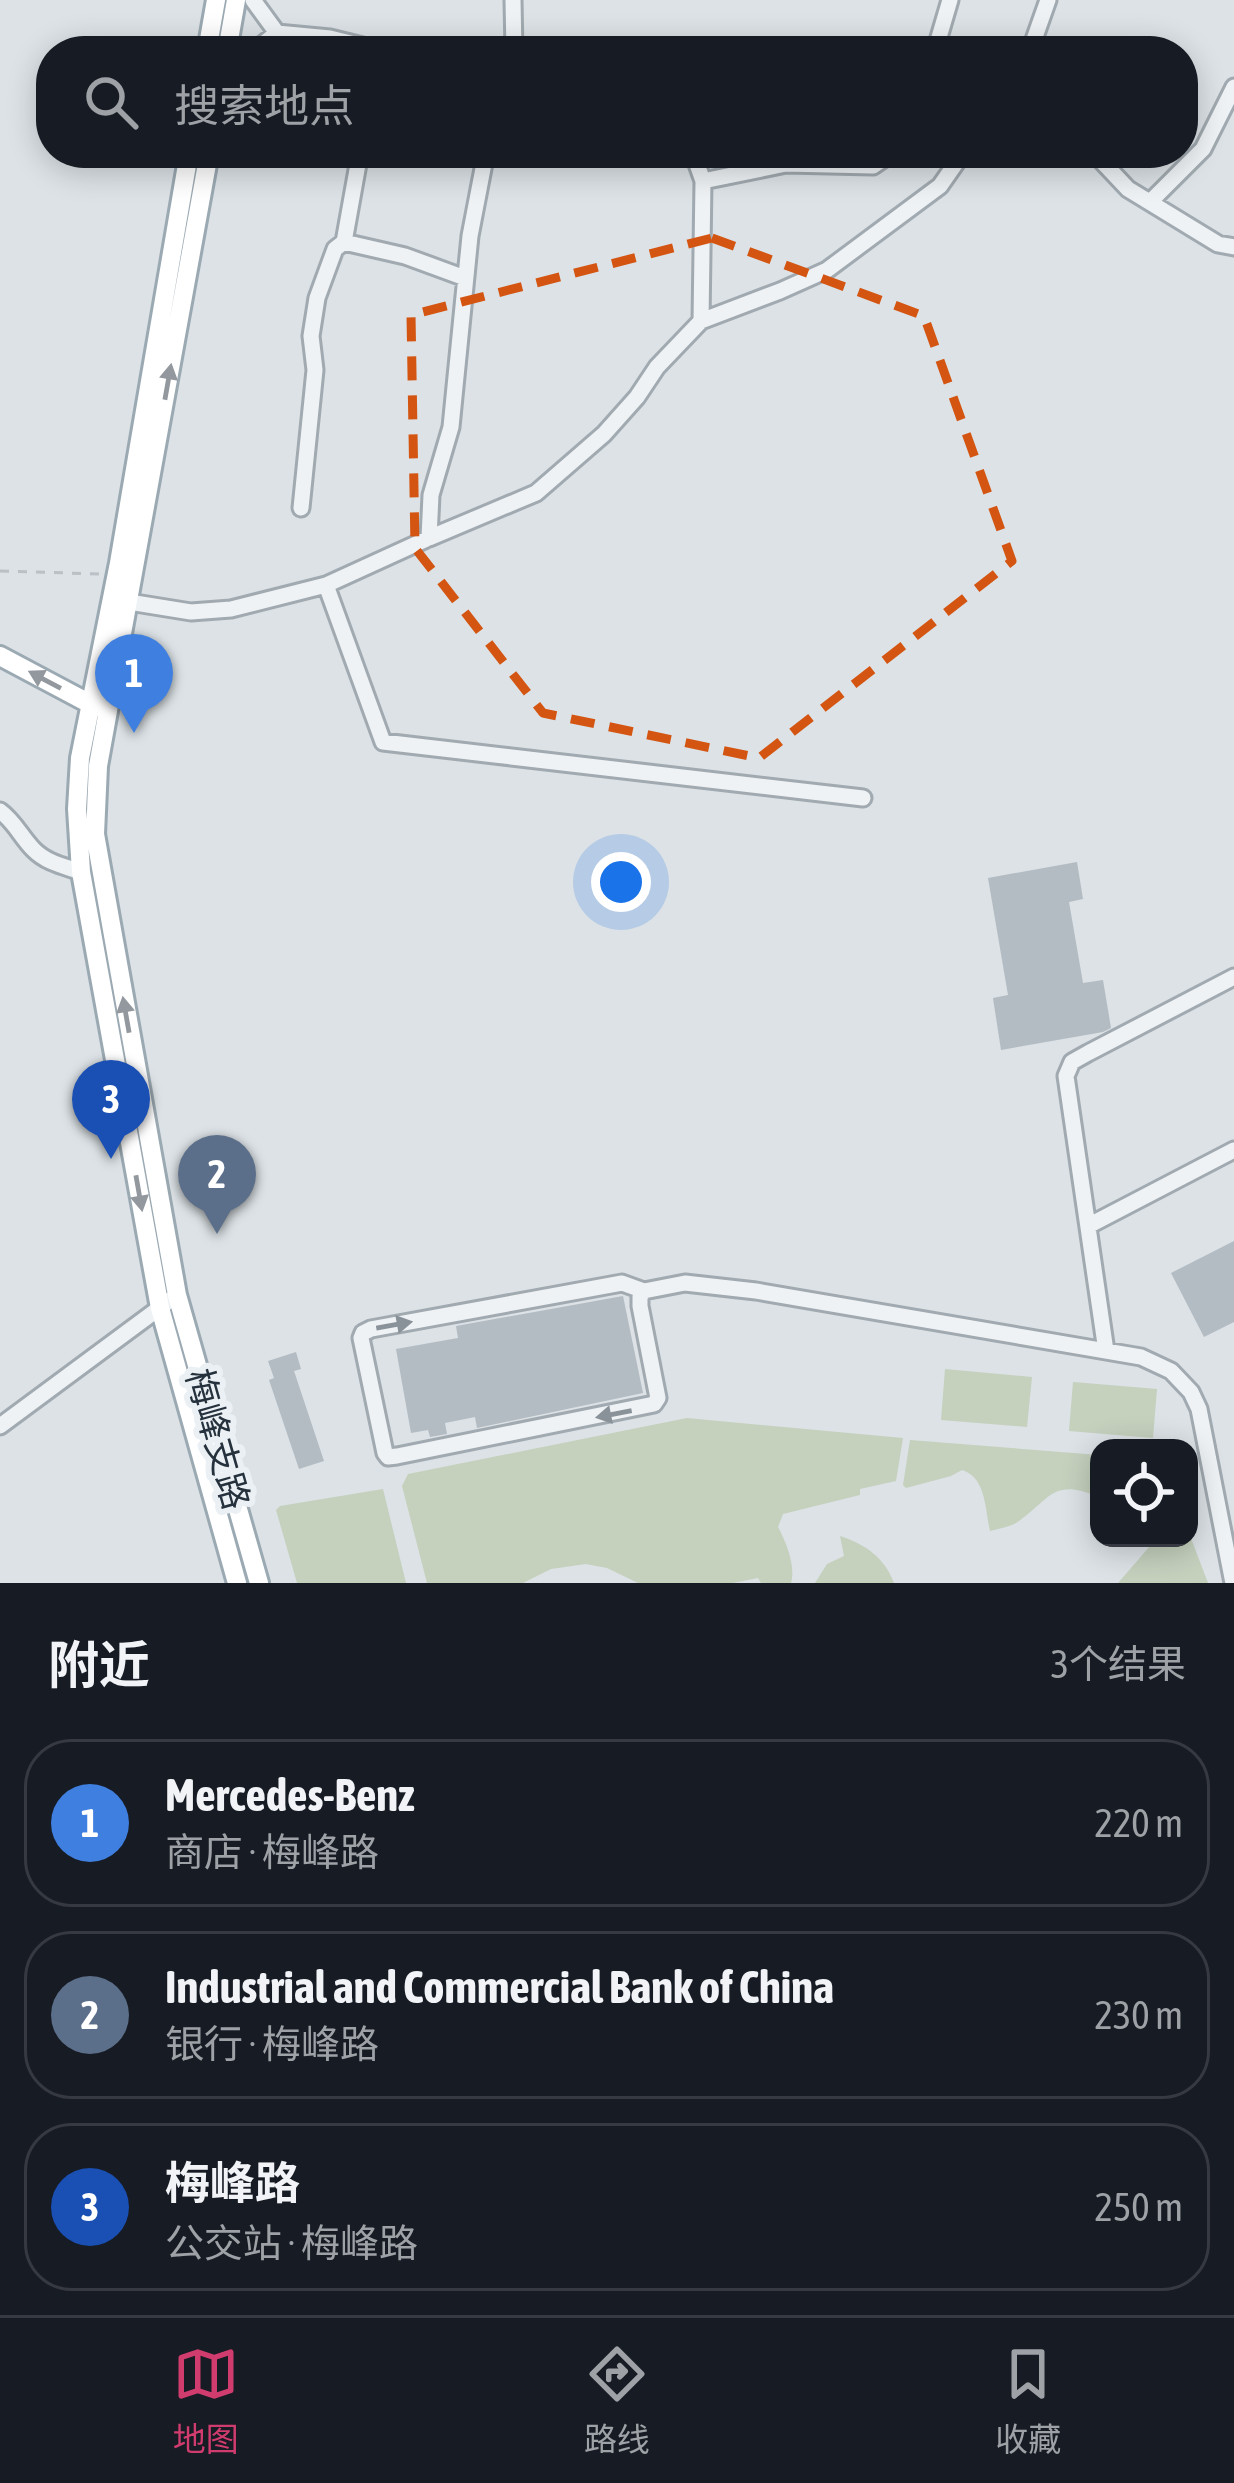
<!DOCTYPE html>
<html lang="zh">
<head>
<meta charset="utf-8">
<style>
	:root { --surface:#171b24; --page:#20242c; --text:#f1f3f6; --muted:#9ea1a6; --line:#363941; --accent:#d03c6e }
	body { margin:0; font-family:"Asap Condensed","Noto Sans SC",sans-serif; background:var(--page); color:var(--text) }
	.controls { position:absolute; right:36px; bottom:36px; display:grid; overflow:hidden; border-radius:24px; box-shadow:0 6px 30px #0003 }
	.controls button { width:108px; height:108px; display:grid; place-items:center; padding:0; border:0; border-bottom:3px solid var(--line); background:var(--surface); color:var(--text); font:60px sans-serif }
	.you { position:absolute; left:621px; top:882px; width:42px; height:42px; margin:-30px; border:9px solid #fff; border-radius:50%; background:#1a73e8; box-shadow:0 0 0 18px #1a73e833 }
	.badge { display:grid; place-items:center; width:78px; height:78px; border-radius:50%; background:var(--accent); color:#fff; font-size:39px; font-weight:700 }
	.pin { position:absolute; translate:-50% -99px; filter:drop-shadow(0 3px 6px #0008) }
	.pin::after { content:''; position:absolute; top:63px; width:42px; height:36px; background:inherit; clip-path:polygon(0 0,100% 0,50% 100%) }
	.list { margin:0; padding:0; list-style:none }
	h2 { display:flex; justify-content:space-between; align-items:center; height:156px; margin:0; padding:0 48px; font-size:51px }
	h2 small { font-size:39px; font-weight:400; color:var(--muted) }
	.list li { display:grid; grid-template-columns:78px 1fr auto; gap:36px; align-items:center; box-sizing:border-box; height:168px; margin:0 24px 24px; padding:0 24px; border:3px solid var(--line); border-radius:48px }
	.list b { display:block; font-size:45px; white-space:nowrap }
	.list p { margin:0; font-size:39px; white-space:nowrap; color:var(--muted) }
	.list em { font-size:39px; font-style:normal; color:var(--muted) }
	.icon { flex:none; width:66px; height:66px; fill:none; stroke:currentColor; stroke-width:2; stroke-linecap:round; stroke-linejoin:round }
	.map { position:relative; flex:none; width:1234px; height:1583px; overflow:hidden }
	.search { position:absolute; background:var(--surface); box-shadow:0 6px 30px #0003; left:36px; right:36px; top:36px; height:132px; display:flex; align-items:center; gap:30px; box-sizing:border-box; padding:0 42px; border-radius:48px; color:var(--muted); font-size:45px }
	.sheet { height:732px; background:var(--surface) }
	nav { display:flex; justify-content:space-around; align-items:center; box-sizing:border-box; height:168px; border-top:3px solid var(--line); background:var(--surface); font-size:33px; color:var(--muted) }
	nav a { display:grid; justify-items:center; gap:6px }
	nav .on { color:var(--accent) }
	.map>svg:first-child { display:block }
	.green { fill:#c5d0bd }
	.building { fill:#b3bcc3 }
	.lines { fill:none; stroke-linecap:round; stroke-linejoin:round }
	.minor-casing { stroke:#a1aab0; stroke-width:21 }
	.major-casing { stroke:#9ba9b2; stroke-width:24 }
	.path { stroke:#bac0c5; stroke-width:3; stroke-dasharray:9 9; stroke-linecap:butt }
	.minor { stroke:#eef2f5; stroke-width:15 }
	.major { stroke:#fff; stroke-width:18 }
	.oneway { fill:#92989e }
	.oneway2 { fill:#8a9299 }
	.marked { fill:none; stroke:#d45511; stroke-width:9; stroke-dasharray:24 15; stroke-linejoin:round }
	.labels { text-anchor:middle; stroke-width:12; stroke-linejoin:round; paint-order:stroke }
	.street-label { font-size:36px; fill:#25323d; stroke:#ebf0f4 }
</style>
</head>
<body>
<div class="map">
<svg width="1234" height="1583" viewBox="0 0 1234 1583">
	<rect width="100%" height="100%" fill="#dce2e6"/>
	<path class="green" d="M945 1369 1032 1377 1027 1427 941 1420Z
		M1073 1382 1157 1389 1153 1438 1069 1431Z
		M687 1418 903 1438 896 1481 860 1489V1495L783 1514 778 1527C786 1542 796 1566 791 1583H761L758 1578 733 1583H638L607 1568 586 1564 551 1569 523 1583H427L402 1486 408 1474Z
		M910 1440 1099 1455V1497C1053 1478 1052 1497 1019 1521 1011 1527 1000 1528 990 1531 985 1509 986 1477 962 1470L951 1476 906 1488 903 1485Z
		M383 1489 406 1583H297L276 1510 280 1506Z
		M1189 1533 1208 1583H1118L1156 1539 1189 1538Z
		M840 1536C865 1544 885 1558 894 1583H815L827 1564 844 1556Z"/>
	<path class="building" d="M1077 862 1083 899 1069 902 1083 983 1103 980 1111 1028 1103 1032 1001 1050 993 998 1008 995 988 878Z
		M1234 1241V1322L1204 1337 1171 1273Z
		M623 1296 643 1393 477 1428 475 1417 445 1423 447 1434 430 1437 428 1430 411 1433 396 1349 458 1338 456 1326Z
		M296 1352 301 1369 294 1371 324 1461 299 1469 269 1380 274 1378 268 1361Z"/>
	<g class="lines">
		<defs>
			<path id="minor" d="M253 0 277 33
				M513 0 514 51
				M254 51 277 33 330 38 383 51
				M935 51 950 0
				M1030 51 1048 0
				M693 153 703 181 701 321
				M1094 153 1128 189 1218 244 1234 247
				M703 181 786 164 873 166 892 153
				M1150 202 1203 149 1234 87
				M344 242 405 256 465 278
				M301 508 315 370 311 336 317 298 335 249 344 242 360 153
				M429 538 431 495 451 427 470 236 486 153
				M326 585 383 742 863 798
				M129 602 191 612 231 609 326 585 429 538 536 493 604 434 637 397 657 367 701 321 780 291 827 270 940 186 963 153
				M0 811C15 822 21 837 34 850 47 863 64 866 81 872
				M1088 1226 1234 1150
				M644 1291 640 1297V1306L658 1398 654 1404 397 1456 388 1457 385 1453 361 1338 363 1333 371 1329 622 1283 644 1291 685 1283 756 1291 1141 1357 1171 1371 1191 1392 1199 1409 1233 1583
				M1106 1351 1066 1076 1072 1062 1088 1053 1234 977
				M0 1426 177 1295"/>
			<path id="major" d="M207 51 216 0
				M227 51 236 0
				M189 153 119 563 80 758 77 809 81 872 160 1308 237 1583
				M209 153 98 766 95 834 177 1295 259 1583
				M0 656 96 707"/>
		</defs>
		<use href="#minor" class="minor-casing"/>
		<use href="#major" class="major-casing"/>
		<path class="path" d="M0 571 101 574"/>
		<use href="#minor" class="minor"/>
		<use href="#major" class="major"/>
	</g>
	<defs><path id="oneway-solid" d="M-6-.8H1V-3.2L6.5 0L1 3.2V.8H-6Z" transform="scale(3)"/></defs>
	<g class="oneway">
		<use href="#oneway-solid" transform="translate(168 382) rotate(-80)"/>
		<use href="#oneway-solid" transform="translate(45 680) rotate(-152)"/>
		<use href="#oneway-solid" transform="translate(126 1015) rotate(-100)"/>
		<use href="#oneway-solid" transform="translate(139 1193) rotate(80)"/>
	</g>
	<g class="oneway2">
		<use href="#oneway-solid" transform="translate(394 1325) rotate(-10)"/>
		<use href="#oneway-solid" transform="translate(614 1414) rotate(169)"/>
	</g>
	<path class="marked" d="M712 238 924 316 1012 561 759 758 543 713 415 548 411 315Z"/>
	<g class="labels">
		<g class="street-label">
			<text transform="translate(218 1439) rotate(74)" y="13">梅峰支路</text>
		</g>
	</g>
</svg>
<div class="controls">
<button><svg class="icon" aria-label="locate" viewBox="0 0 24 24"><circle cx="12" cy="12" r="6"/><path d="M12 2v4M12 18v4M2 12h4M18 12h4"/></svg></button>
</div>
<div class="you"></div>
<div class="pin badge" style="left:134px;top:733px;background:#3f7fe0">1</div>
<div class="pin badge" style="left:217px;top:1234px;background:#5c6f8a">2</div>
<div class="pin badge" style="left:111px;top:1159px;background:#1a4fb4">3</div>
<div class="search"><svg class="icon" aria-label="search" viewBox="0 0 24 24"><circle cx="10" cy="10" r="6"/><path d="M15 15l6 6"/></svg>搜索地点</div>
</div>
<section class="sheet">
<h2>附近<small>3个结果</small></h2>
<ul class="list">
<li><span class="badge" style="background:#3f7fe0">1</span><div><b>Mercedes-Benz</b><p>商店 · 梅峰路</p></div><em>220 m</em></li>
<li><span class="badge" style="background:#5c6f8a">2</span><div><b>Industrial and Commercial Bank of China</b><p>银行 · 梅峰路</p></div><em>230 m</em></li>
<li><span class="badge" style="background:#1a4fb4">3</span><div><b>梅峰路</b><p>公交站 · 梅峰路</p></div><em>250 m</em></li>
</ul>
</section>
<nav>
<a class="on"><svg class="icon" aria-label="map" viewBox="0 0 24 24"><path d="M3 6l6-2 6 2 6-2v14l-6 2-6-2-6 2zM9 4v14M15 6v14"/></svg>地图</a>
<a><svg class="icon" aria-label="directions" viewBox="0 0 24 24"><path d="M12 3l9 9-9 9-9-9zM9 14v-3h6M13 9l2 2-2 2"/></svg>路线</a>
<a><svg class="icon" aria-label="saved" viewBox="0 0 24 24"><path d="M7 4h10v16l-5-4-5 4z"/></svg>收藏</a>
</nav>
</body>
</html>
